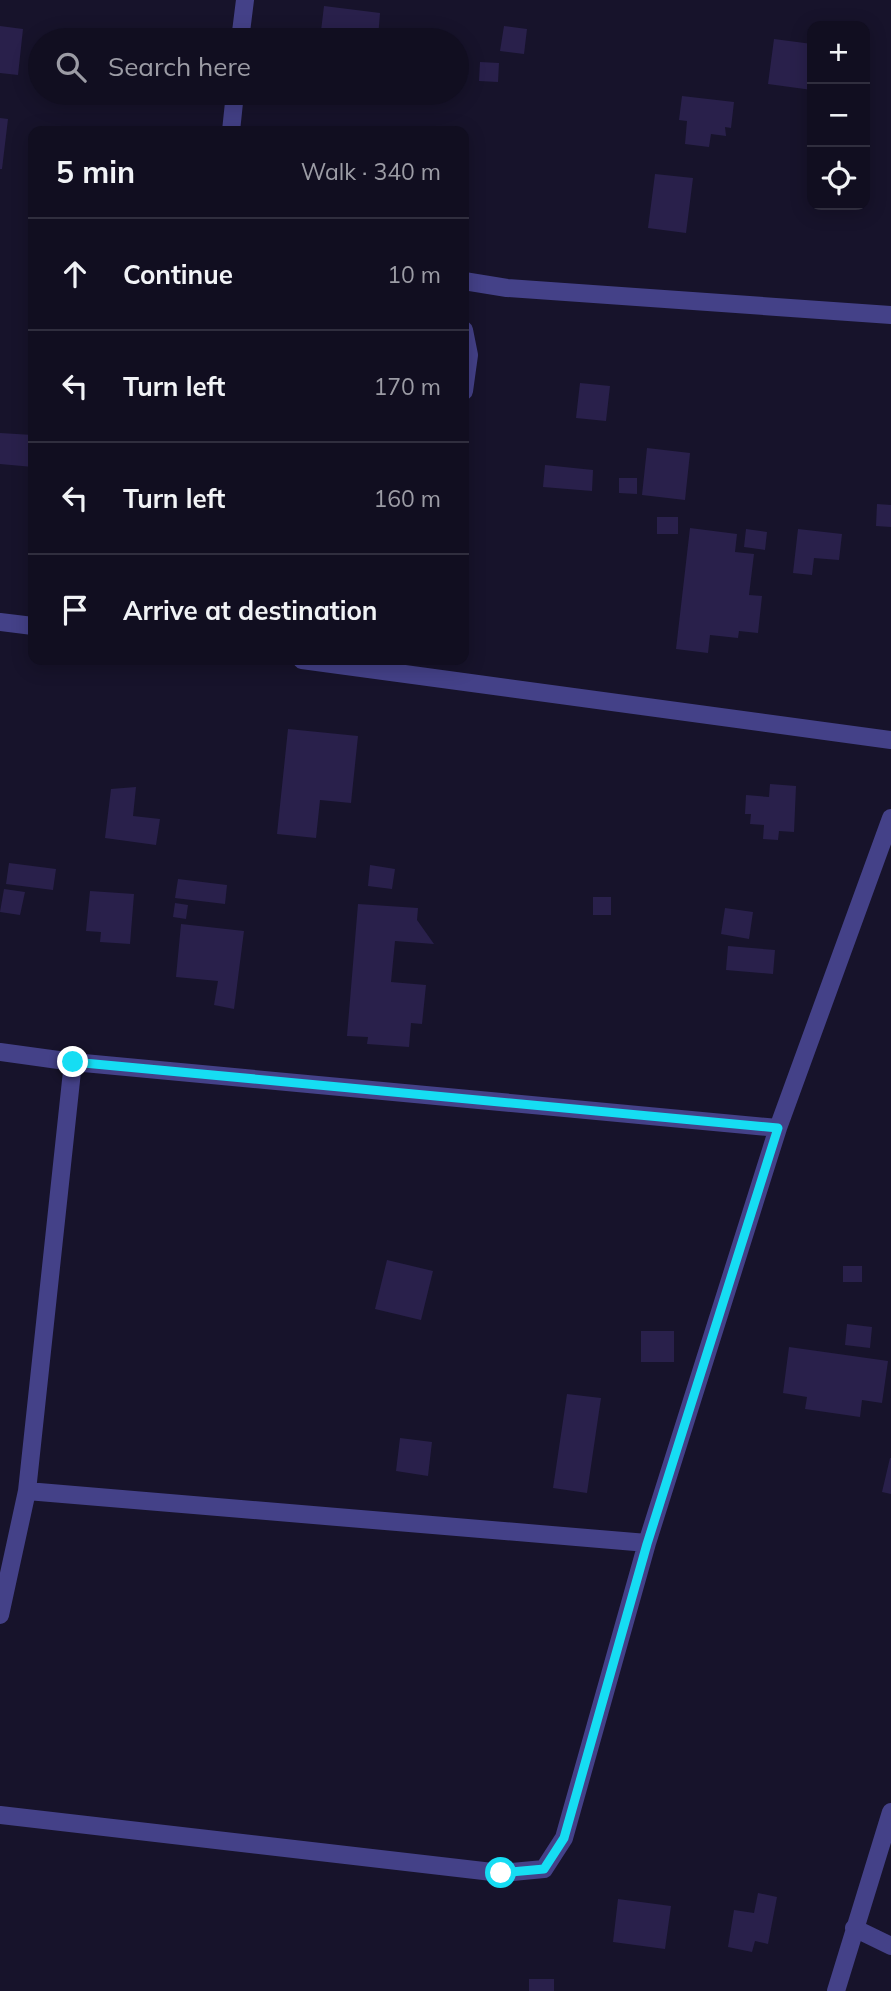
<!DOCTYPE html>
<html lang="en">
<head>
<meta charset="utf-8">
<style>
	:root { --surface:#110e20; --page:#1e1c2d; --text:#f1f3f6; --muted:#9c9ca5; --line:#302e3e }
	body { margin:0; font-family:Mulish,sans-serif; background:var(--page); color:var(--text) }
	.controls { position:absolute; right:21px; top:21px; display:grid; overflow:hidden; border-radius:14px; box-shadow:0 4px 18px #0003 }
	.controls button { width:63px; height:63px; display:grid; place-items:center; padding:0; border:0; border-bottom:2px solid var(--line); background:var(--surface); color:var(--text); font:35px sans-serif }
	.stop { position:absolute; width:21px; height:21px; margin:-16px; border:5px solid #16ddf3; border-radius:50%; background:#fff }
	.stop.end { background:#16ddf3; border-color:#fff; box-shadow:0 2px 7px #0008 }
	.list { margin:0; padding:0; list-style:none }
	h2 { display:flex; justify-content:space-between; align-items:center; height:91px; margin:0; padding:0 28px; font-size:30px }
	h2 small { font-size:23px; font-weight:400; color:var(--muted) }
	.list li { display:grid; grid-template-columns:46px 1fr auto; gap:21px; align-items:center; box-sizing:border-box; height:112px; padding:0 28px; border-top:2px solid var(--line) }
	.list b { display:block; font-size:26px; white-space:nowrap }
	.list em { font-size:23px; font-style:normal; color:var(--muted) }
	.icon { flex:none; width:38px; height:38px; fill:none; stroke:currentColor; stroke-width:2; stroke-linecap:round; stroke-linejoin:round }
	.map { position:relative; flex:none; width:891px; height:1991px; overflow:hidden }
	.search { position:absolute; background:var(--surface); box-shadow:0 4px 18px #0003; left:28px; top:28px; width:441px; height:77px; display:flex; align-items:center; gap:18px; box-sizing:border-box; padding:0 24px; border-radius:38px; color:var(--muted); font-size:26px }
	.panel { position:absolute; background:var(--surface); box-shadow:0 4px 18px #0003; left:28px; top:126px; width:441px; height:539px; border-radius:14px }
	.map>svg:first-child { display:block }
	.building { fill:#29204b }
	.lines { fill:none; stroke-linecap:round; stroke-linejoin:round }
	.minor { stroke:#444188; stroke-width:18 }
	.route { stroke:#16ddf3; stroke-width:9 }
</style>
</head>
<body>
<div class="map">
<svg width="891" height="1991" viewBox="0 0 891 1991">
	<rect width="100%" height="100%" fill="#17132b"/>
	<path class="building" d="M324 6 380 13 378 38 321 31Z
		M0 26 23 29 18 75 0 73Z
		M504 26 527 29 524 54 500 51Z
		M774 39 812 44V90L768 84Z
		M457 59H467L468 76 457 77Z
		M480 62 499 63 498 82 479 81Z
		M682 96 734 102 731 128 725 127 726 136 711 134 709 147 685 144 687 121 679 120Z
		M0 118 8 119 2 169H0Z
		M655 174 693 178 686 233 648 228Z
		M580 383 610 386 606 421 576 418Z
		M0 433 33 435V467L0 464Z
		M647 448 690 453 685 500 642 495Z
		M545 465 593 470 592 491 543 487Z
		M619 478H637V494L619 493Z
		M877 504 891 505V527L876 526Z
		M657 517H678V534H657Z
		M690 528 737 534 735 552 754 554 749 595 762 596 758 633 739 631 738 638 710 635 708 653 676 649Z
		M746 529 767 532 765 550 744 547Z
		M798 529 842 534 839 560 814 558 812 575 793 573Z
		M288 729 358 736 351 803 320 800 316 838 277 834Z
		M770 784 796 786 794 832 779 831 778 840 763 839 764 825 750 824 751 814H745L746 795 769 797Z
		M136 787 133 816 160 819 156 845 105 838 111 789Z
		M9 863 56 869 53 890 6 884Z
		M370 865 395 869 392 889 368 886Z
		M178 879 227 885 225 904 175 898Z
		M4 889 25 892 20 915 0 912Z
		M90 891 134 894 130 944 100 942 101 932 86 931Z
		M593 897H611V915H593Z
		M175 903 188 905 186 919 173 917Z
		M358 904 418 908 417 920 434 944 395 941 391 982 426 985 422 1024 411 1023 409 1047 367 1044 368 1037 347 1036Z
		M725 908 753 912 749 939 721 934Z
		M181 924 244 931 234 1009 214 1005 218 981 176 977Z
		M728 946 775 950 773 974 726 970Z
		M387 1260 433 1271 421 1320 375 1309Z
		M843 1266H862V1282H843Z
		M847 1324 872 1327 870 1348 845 1345Z
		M641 1331H674V1362H641Z
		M789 1347 888 1361 882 1403 862 1400 860 1417 805 1409 807 1397 783 1393Z
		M567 1394 601 1398 587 1493 553 1488Z
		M400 1438 432 1442 428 1476 396 1471Z
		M890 1458H891V1494L882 1492Z
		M758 1893 777 1897 768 1944 755 1941 752 1952 728 1947 734 1910 754 1913Z
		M618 1899 671 1906 665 1949 613 1942Z
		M529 1979H554V1991H529Z"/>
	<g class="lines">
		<path class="minor" d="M240 40 245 0
			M231 131 235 93
			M464 281 507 288 891 315
			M464 330 469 355 464 391
			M0 622 33 626
			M302 660 891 740
			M0 1052 73 1062 778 1128
			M27 1491 647 1543
			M0 1615 27 1491 73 1062
			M0 1815 501 1873 544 1869 564 1838 647 1543 778 1128 891 818
			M854 1928 891 1946
			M836 1991 891 1812"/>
	</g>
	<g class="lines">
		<path class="route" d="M73 1062 778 1128 647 1544 564 1838 544 1869 501 1873"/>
	</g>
</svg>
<div class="controls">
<button>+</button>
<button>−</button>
<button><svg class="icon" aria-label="locate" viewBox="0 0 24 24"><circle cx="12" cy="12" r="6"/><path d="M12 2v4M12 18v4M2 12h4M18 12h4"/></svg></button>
</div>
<div class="stop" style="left:501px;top:1873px"></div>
<div class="stop end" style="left:73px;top:1062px"></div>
<div class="search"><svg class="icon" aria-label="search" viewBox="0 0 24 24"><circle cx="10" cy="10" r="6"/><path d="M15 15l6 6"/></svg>Search here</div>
<section class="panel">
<h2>5 min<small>Walk · 340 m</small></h2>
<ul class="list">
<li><svg class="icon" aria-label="ahead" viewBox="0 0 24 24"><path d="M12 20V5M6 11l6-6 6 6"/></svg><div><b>Continue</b></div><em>10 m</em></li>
<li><svg class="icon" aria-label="left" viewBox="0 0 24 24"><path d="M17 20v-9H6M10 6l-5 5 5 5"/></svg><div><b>Turn left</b></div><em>170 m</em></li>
<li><svg class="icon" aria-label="left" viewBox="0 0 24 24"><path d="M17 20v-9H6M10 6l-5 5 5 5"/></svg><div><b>Turn left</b></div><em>160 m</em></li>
<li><svg class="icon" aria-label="arrive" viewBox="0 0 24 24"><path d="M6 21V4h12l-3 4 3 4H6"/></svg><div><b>Arrive at destination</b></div></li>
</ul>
</section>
</div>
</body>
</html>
